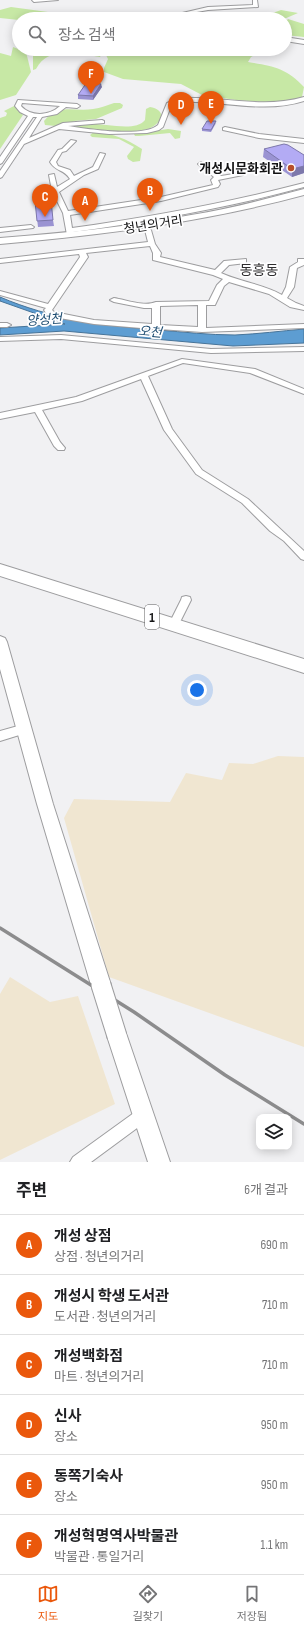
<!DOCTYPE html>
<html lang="ko">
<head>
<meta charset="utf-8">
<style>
	:root { --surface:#fff; --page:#f6f6f6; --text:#202124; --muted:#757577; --line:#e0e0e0; --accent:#ea580c }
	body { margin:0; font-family:"Sofia Sans Condensed","Noto Sans KR",sans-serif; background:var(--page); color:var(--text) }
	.controls { position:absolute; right:12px; bottom:12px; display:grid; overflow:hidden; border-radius:8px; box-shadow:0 2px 10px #0003 }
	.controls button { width:36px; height:36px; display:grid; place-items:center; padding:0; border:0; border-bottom:1px solid var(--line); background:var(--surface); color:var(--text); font:20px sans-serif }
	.you { position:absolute; left:197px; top:690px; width:14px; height:14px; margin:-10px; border:3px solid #fff; border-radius:50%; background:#1a73e8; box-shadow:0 0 0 6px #1a73e833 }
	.badge { display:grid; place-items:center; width:26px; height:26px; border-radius:50%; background:var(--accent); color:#fff; font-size:13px; font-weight:700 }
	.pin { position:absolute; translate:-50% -33px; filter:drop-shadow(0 1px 2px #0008) }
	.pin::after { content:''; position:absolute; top:21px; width:14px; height:12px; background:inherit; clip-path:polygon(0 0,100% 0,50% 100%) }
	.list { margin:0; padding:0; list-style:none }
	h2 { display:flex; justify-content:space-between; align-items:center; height:52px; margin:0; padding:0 16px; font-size:17px }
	h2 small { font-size:13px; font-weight:400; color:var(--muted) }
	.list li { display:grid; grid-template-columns:26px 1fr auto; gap:12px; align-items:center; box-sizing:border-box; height:60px; padding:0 16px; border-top:1px solid var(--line) }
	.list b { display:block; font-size:15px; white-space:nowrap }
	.list p { margin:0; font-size:13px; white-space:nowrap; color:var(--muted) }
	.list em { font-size:13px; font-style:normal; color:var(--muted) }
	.icon { flex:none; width:22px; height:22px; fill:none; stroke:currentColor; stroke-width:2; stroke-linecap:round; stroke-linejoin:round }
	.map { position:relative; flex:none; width:304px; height:1162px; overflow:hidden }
	.search { position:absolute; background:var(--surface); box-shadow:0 2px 10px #0003; left:12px; right:12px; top:12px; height:44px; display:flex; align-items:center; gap:10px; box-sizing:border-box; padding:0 14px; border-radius:22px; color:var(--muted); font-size:15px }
	.sheet { height:412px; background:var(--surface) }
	nav { display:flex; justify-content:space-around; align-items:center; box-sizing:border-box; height:56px; border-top:1px solid var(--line); background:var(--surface); font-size:11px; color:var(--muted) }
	nav a { display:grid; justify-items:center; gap:2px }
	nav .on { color:var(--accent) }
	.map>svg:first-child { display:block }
	.industrial { fill:#f0e6d1 }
	.green { fill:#c7e8a5 }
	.water { fill:#5d9dd2; stroke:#477499 }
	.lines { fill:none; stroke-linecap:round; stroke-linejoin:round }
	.street-casing { stroke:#9d9d9f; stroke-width:2 }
	.secondary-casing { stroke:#9d9d9f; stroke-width:2 }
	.primary-casing { stroke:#9d9d9f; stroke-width:2 }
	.street { fill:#fff; fill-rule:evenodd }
	.secondary { fill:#fff; fill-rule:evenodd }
	.primary { fill:#fff; fill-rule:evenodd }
	.rail { stroke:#8c8c8d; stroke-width:3.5 }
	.secondary-bridge-casing { stroke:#9d9d9f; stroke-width:21; stroke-linecap:butt }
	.secondary-bridge { stroke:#fff; stroke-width:19 }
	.wall { fill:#9a93d2 }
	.shaded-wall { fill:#7d78ab }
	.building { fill:#b3abf4; stroke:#7d78ab }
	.poi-dot { fill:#b74f2b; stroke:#fefeff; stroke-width:1.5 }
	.labels { text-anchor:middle; stroke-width:3.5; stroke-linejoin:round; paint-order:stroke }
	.far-poi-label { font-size:13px; font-weight:bold; fill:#131314; stroke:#fefeff; text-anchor:end }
	.far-street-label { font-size:13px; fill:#131314; stroke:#fefeff }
	.far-water-label { font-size:13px; font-style:italic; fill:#204f73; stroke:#fefeff }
	.far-quarter-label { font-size:14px; fill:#2e2d2f; stroke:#fefeff }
	.shield { fill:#fefeff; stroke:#5a5a5a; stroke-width:1 }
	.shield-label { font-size:14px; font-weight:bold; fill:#131314 }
</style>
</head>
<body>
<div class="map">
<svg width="304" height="1162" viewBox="0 0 304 1162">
	<rect width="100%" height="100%" fill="#f1f1f3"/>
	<path class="industrial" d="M278 756 304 757V1047L109 977 64 818 74 799 170 802 186 773 222 780 229 763 253 764Z
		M10 977 50 1002 78 996 115 1104 0 1160V994Z"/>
	<path class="green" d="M11 7 48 12 55 18 64 19 19 20 0 18V10Z
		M281 10 298 13 284 19H264L270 14Z
		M288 19 304 24V37L285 35V23Z
		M13 47 26 52 31 72 16 95 0 100V53L11 56Z
		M30 49H91L101 55 100 57 88 55V52H85L83 55C63 54 47 49 36 69L33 70V54Z
		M99 49H265L251 57 248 62C272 66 287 68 304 87L302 97 295 101 265 102 236 100 202 95 181 84 123 79 104 72V68L108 59 105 53Z
		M114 103H120L123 105 122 108 96 119 74 121 71 123 56 126 45 125 44 121C59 103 74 112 93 109 101 108 107 105 114 103Z
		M14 106 23 115 0 149V118L6 116 7 113 4 111Z
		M150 107C157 108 162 111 162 119 157 123 153 128 147 129 129 134 87 131 69 127 89 116 132 136 145 120L146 109Z
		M168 129 181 131 180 138 175 139 170 133 139 136H135L134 134Z
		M94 132C114 134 125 138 142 149L140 161 133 162 128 159 127 156 134 147 119 139 92 137 90 135Z"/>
	<path class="water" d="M0 297C51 319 104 326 159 330 184 332 209 335 235 335 258 334 281 331 304 329V343L233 346 64 331 0 335V328L65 324 0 301Z"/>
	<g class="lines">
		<defs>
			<path id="street" d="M32 0H58L34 2Z
				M253 0H257L258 7 208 10 180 15 178 14 208 7 253 5Z
				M285 37 304 40V44L285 41Z
				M304 97V101C263 114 221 100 179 102L171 106 163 127 159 130 147 133 109 134 59 129 24 144 2 177 0 178V171L37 117H33L2 163 0 164V157L28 116 20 112 15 106 18 100 77 104 80 106 77 108 66 107 57 114 42 117 29 138 63 123 102 120 104 121V123L68 126C88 129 143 138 158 125L167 103 179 98C221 96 263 109 304 97ZM22 103 60 106C49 116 31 117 21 106Z
				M225 127 259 134 304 139V143L259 138 223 130V128Z
				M71 140 76 141 66 151 62 152 56 162 58 166 70 170 74 176 93 167 100 153 105 154 98 169 84 175 59 192 68 211 161 197 213 185 211 180 214 177 199 165 198 164 201 162 221 176 240 173 243 175 218 180 220 184 218 187 161 201 70 215 72 228C151 217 227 203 304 183V187C228 208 151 221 73 232V235L70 237 67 235 63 213 52 191 49 175 54 174 57 187 70 179C64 169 56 172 50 162L58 150 62 149Z
				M31 225 34 227 33 228 0 232V228Z
				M148 228 151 230 155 244 161 253 160 257 215 270 224 261 246 259V263L229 265 221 273C240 282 263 284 282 295L286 287 290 267 298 262V259H304V265L297 268 294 287 287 298 296 303 304 306V310L290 307 269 294 229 282 224 286 215 305H206V328L304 324V328L202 332 159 329 156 330 153 329 94 324 48 316 44 310 46 308 0 295V291L48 304 80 257 79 254 0 263V259L148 242 145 230ZM150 246 153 253V260L213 275 223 279 217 285 209 301 156 302C144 307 127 300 114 298L110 300 114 302 144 308H152V324L94 320 54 312 52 310 88 257 86 253ZM198 305V327L160 325V306Z
				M0 323H7L11 325 7 327H0Z
				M61 335 211 349 304 347V351L211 353 61 339 0 341V337Z
				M182 359 255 369 304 389V394L250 373 183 363 148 376 172 429 202 470 248 499 304 551V560L301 559 284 541 270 531 242 503 196 474 164 430 141 379 82 401 42 410 60 442 65 448 64 450H58L54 446 35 412 0 419V413L76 397Z
				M186 596 190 597 191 600 179 624 178 627H170L169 624 181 600 182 597Z
				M25 724 29 726 31 729 29 732 0 741V731Z
				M143 1108 148 1110 150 1115 148 1120 91 1162H70L73 1157 138 1110Z"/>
			<path id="secondary" d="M304 189V195C204 222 103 235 0 244V238C64 233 128 227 191 215 229 209 266 199 304 189Z
				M0 636 5 638 7 642 53 804 111 985 108 992 101 994 94 992 91 985 37 804 0 669Z
				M117 1026 124 1029 127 1036 170 1162H148L107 1036 110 1029Z"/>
			<path id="primary" d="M0 564 304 659V673L0 576Z"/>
		</defs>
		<use href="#street" class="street-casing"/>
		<use href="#secondary" class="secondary-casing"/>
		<use href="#primary" class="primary-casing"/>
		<use href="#street" class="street"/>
		<use href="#secondary" class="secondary"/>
		<use href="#primary" class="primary"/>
		<path class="rail" d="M0 928 134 1012 225 1075 304 1124"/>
		<defs>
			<path id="secondary-bridge" d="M101 985 117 1036"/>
		</defs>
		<use href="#secondary-bridge" class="secondary-bridge-casing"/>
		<use href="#secondary-bridge" class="secondary-bridge"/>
	</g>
	<path class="wall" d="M102 87 93 100 78 99V95Z
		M216 123 211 132 202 131V129Z
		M264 149 304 155V173L292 177 263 157Z
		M35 201 53 220 54 226 38 227Z"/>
	<path class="shaded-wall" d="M101 84 102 87 93 100V96Z
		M304 166V173L292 177V169Z"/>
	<path class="building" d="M87 82 101 84 93 96 78 95Z
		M207 121H216L211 130 202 129Z
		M284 144 288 145 304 155V166L292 169 264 149Z
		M51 200 53 220 37 221 35 201Z"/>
	<circle class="poi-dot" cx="291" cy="168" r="4"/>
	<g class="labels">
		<g class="far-poi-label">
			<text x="283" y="173">개성시문화회관</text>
		</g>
		<g class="far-street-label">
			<text transform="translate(153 224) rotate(-9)" y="5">청년의거리</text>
		</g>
		<g class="far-water-label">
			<text transform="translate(44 319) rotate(-4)" y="5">양성천</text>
			<text transform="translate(150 331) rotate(5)" y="5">오천</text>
		</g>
		<g class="far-quarter-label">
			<text x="259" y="275">동흥동</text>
		</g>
		<rect class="shield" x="145" y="605" width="14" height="24" rx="3"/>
		<g class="shield-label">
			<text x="152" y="622">1</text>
		</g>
	</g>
</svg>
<div class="controls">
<button><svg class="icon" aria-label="layers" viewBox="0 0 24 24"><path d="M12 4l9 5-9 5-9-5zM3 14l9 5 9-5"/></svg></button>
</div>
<div class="you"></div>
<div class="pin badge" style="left:85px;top:221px">A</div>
<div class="pin badge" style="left:150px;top:211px">B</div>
<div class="pin badge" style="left:45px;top:217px">C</div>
<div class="pin badge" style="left:181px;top:125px">D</div>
<div class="pin badge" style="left:211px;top:124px">E</div>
<div class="pin badge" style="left:91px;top:94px">F</div>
<div class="search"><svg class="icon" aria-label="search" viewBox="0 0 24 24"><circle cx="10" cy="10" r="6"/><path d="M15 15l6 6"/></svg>장소 검색</div>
</div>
<section class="sheet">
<h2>주변<small>6개 결과</small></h2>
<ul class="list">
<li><span class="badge">A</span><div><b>개성 상점</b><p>상점 · 청년의거리</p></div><em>690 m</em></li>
<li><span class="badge">B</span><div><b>개성시 학생 도서관</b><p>도서관 · 청년의거리</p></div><em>710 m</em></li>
<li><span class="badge">C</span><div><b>개성백화점</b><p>마트 · 청년의거리</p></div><em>710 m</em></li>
<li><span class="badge">D</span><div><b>신사</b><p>장소</p></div><em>950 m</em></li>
<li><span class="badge">E</span><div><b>동쪽기숙사</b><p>장소</p></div><em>950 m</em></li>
<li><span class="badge">F</span><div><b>개성혁명역사박물관</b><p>박물관 · 통일거리</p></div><em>1.1 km</em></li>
</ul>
</section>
<nav>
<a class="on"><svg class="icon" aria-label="map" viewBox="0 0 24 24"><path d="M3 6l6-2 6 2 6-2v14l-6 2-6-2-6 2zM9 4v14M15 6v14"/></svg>지도</a>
<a><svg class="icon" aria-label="directions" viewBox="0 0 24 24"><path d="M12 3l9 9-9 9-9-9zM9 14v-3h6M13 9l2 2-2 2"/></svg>길찾기</a>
<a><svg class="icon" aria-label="saved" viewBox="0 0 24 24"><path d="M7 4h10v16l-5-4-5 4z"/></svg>저장됨</a>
</nav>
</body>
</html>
